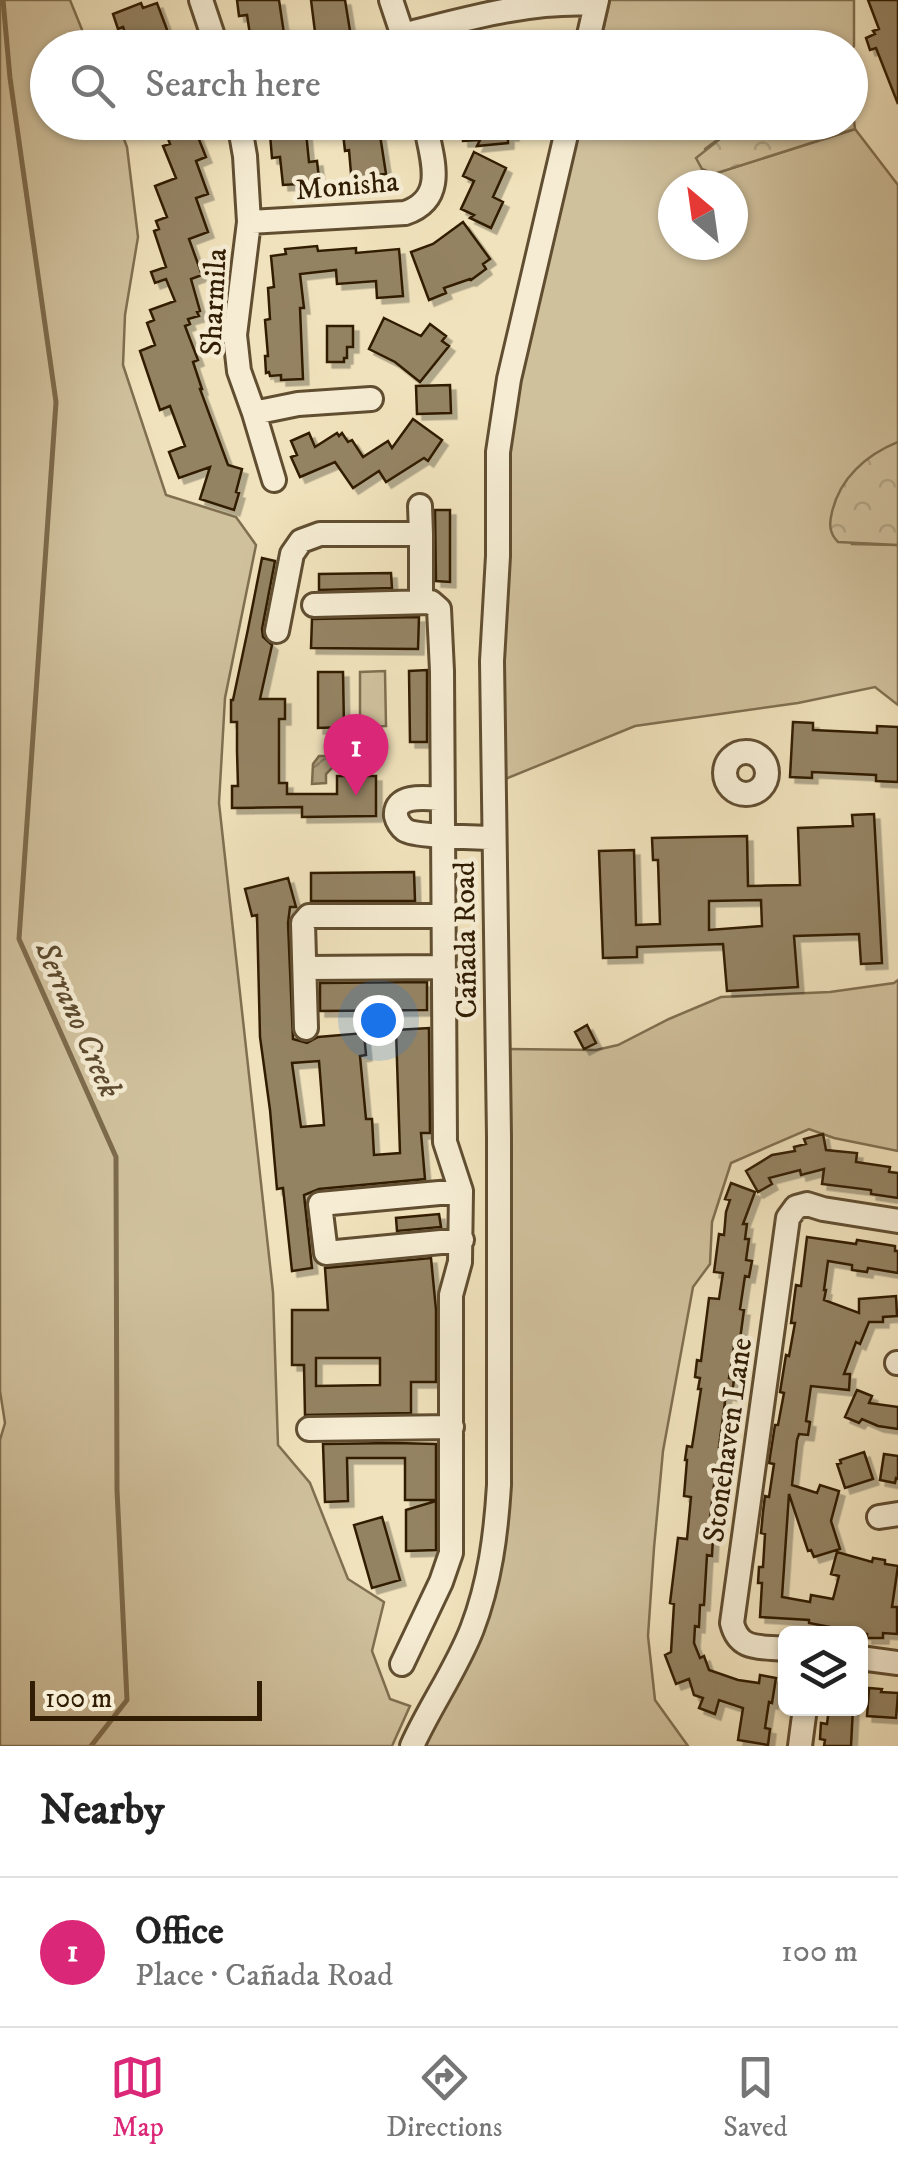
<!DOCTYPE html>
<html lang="en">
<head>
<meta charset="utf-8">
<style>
	:root { --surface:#fff; --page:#f2f2f2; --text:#222; --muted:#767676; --line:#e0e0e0; --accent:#db2777 }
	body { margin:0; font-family:"IM FELL DW Pica",serif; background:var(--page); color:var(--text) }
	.controls { position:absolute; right:30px; bottom:30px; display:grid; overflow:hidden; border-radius:15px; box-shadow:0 2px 8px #0004 }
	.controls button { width:90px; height:90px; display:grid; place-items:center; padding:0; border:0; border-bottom:2px solid var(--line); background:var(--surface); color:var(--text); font:50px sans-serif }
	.compass { position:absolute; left:658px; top:170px; width:90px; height:90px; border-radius:50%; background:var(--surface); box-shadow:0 2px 8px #0004; rotate:331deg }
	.scale { position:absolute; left:30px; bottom:25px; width:232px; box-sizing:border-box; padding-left:10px; border:5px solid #311d03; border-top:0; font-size:28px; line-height:35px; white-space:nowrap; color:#311d03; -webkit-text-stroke:8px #f5ecd3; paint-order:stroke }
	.you { position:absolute; left:378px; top:1020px; width:35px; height:35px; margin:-25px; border:8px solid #fff; border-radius:50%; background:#1a73e8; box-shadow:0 0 0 15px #1a73e833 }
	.badge { display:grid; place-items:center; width:65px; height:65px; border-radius:50%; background:var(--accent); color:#fff; font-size:32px; font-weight:700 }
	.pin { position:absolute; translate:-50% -82px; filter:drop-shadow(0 2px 5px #0008) }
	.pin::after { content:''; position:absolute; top:52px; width:35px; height:30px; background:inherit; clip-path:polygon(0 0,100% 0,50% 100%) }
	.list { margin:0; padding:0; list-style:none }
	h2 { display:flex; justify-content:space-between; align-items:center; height:130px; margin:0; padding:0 40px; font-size:42px }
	h2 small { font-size:32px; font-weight:400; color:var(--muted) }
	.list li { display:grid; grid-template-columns:65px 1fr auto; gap:30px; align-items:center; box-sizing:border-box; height:150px; padding:0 40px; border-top:2px solid var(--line) }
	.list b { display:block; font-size:38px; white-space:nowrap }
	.list p { margin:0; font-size:32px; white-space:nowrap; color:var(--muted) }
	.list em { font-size:32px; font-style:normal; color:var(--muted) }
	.icon { flex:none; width:55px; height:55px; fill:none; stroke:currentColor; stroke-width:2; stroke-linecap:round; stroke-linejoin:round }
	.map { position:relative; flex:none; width:898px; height:1746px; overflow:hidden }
	.search { position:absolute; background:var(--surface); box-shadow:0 2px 8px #0004; left:30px; right:30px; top:30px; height:110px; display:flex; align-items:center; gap:25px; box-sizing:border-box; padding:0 35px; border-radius:55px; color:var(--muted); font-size:38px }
	.sheet { height:280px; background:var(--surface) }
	nav { display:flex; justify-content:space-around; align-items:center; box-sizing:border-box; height:140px; border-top:2px solid var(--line); background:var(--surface); font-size:28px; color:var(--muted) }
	nav a { display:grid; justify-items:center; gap:5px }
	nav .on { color:var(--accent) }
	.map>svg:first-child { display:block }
	.grass { fill:#d0c19d; stroke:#806f50; stroke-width:2.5; fill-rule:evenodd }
	.forest { fill:url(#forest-crowns); stroke:#806f50; stroke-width:2.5 }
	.water { fill:url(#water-waves); stroke:#7d6b4c; stroke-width:2.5 }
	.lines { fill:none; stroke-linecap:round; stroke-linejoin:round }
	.stream { stroke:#7d6b4c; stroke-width:5 }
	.building { fill:#948363; stroke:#311d03; stroke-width:2.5; fill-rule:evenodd; filter:url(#shadow) }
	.minor-casing { stroke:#614e31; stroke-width:28 }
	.minor { stroke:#f5ecd3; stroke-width:22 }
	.labels { text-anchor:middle; stroke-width:9; stroke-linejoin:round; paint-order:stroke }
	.street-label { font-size:30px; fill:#311d03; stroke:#f5ecd3 }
	.water-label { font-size:32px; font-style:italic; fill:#5d4a2e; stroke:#f5ecd3 }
</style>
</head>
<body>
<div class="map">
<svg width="898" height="1746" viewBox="0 0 898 1746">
	<defs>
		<pattern id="forest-crowns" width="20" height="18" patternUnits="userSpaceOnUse" patternTransform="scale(2.5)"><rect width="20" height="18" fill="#d0c19d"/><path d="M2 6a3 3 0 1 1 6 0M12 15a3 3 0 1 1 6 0" fill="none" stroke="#b3a586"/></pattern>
		<pattern id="water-waves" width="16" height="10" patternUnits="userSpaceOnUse" patternTransform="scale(2.5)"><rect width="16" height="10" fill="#af9f7d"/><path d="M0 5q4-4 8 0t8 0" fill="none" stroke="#8f8164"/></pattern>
		<filter id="shadow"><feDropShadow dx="5.5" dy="5.5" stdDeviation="0" flood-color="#0004"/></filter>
	</defs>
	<rect width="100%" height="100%" fill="#f0e2bc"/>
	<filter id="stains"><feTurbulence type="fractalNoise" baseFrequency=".002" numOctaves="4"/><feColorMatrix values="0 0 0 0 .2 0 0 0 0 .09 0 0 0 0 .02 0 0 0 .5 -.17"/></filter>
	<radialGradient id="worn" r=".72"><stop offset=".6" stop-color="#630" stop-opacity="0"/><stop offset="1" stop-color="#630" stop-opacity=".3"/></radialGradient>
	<path class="grass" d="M0 0H70L89 47 48 48V122L118 123 127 147 138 237 125 315 123 365 166 495 236 517 256 545 225 698 219 803 273 1292 278 1445 310 1483 348 1579 384 1602 372 1651 390 1699 410 1706 392 1746H0V1440L5 1423 0 1391Z
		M610 0H854V46L851 51 850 48H599Z
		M581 123H740L705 149 714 174 855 129 898 185V442L861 465 852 544 898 545V705L875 687 798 703 635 726 503 780 500 701 509 569 510 437 516 391ZM673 185H733V245H673Z
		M385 671 386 726 360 727V672Z
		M898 980V1151L834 1138 809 1129 731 1163 712 1222 710 1264 693 1287 663 1451 654 1548 648 1636 655 1700 688 1746H422L500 1570 510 1502V1279L506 1049 596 1050 618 1045 669 1019 721 997 830 992 894 983Z"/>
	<path class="forest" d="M851 96 855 129 714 174 702 169 696 158 740 123 850 122Z
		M898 442V545L838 542C829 533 829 524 832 512 840 478 866 455 898 442Z"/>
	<path class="water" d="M319 756H333V767L326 774V783L312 784 313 764Z"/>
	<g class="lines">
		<path class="stream" d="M3 0 10 78 56 402 19 939 116 1157 117 1490 127 1700 91 1746"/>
	</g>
	<path class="building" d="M237 0H279L286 47 252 48 247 15 239 16Z
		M311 0H345L351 37 344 38 346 48H317Z
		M868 0H898V104L876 48 870 50 866 38 875 34 873 31 879 29Z
		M141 3 143 8 157 3 169 35 174 33 180 48H131L123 27 118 29 113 14Z
		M162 122H192L206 157 196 161 208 194 196 198 208 232 189 239 202 275 191 279 200 311 197 312 199 316 188 319 190 324 185 326 198 360 193 362 202 389H200L228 465 242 469 236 492 239 493 234 510 200 499 210 467 179 478 169 452 185 446 170 406 160 410 140 351 155 345 147 323 154 320 150 310 175 301 166 279 155 283 151 272 166 267 154 231 159 229 156 221 167 217 155 186 176 178 163 146 170 144Z
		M269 122H305L309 162 317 161 320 187 298 189V184L283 185 280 157 272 158Z
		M364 122H378L386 174 375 175V183L352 185 349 150 345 151 342 125Z
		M461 122H512L513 135H508V143L477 146 480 140 463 141Z
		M474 152 506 168 493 197 503 202 491 228 470 218 474 215 461 209 474 181 463 176Z
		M463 222 490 259 483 264 486 269 471 280 470 279 444 288 446 293 429 300 411 252 433 244Z
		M317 246 318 251 356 248V253L399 249 403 296 377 298 376 281 337 284 336 270 300 274 304 308H300L303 379 281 380V375L270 376 269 372 266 373 265 356H268L265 320 270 319 268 288 274 287 271 256 286 254 285 249Z
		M384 318 421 336 430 324 446 336 442 341 449 346 420 382 395 362 369 349Z
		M327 326H353V347H347V358H344V362H327Z
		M450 385 451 413 417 414 416 386Z
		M413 419 442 440 428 461 424 458 386 482 379 471 353 488 335 462 300 477 291 457 297 455 291 441 309 433 315 447 337 433 339 436 342 433 348 442 352 440 363 457 388 441 392 448Z
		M435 510H450V582L436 581Z
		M262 558 275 561 262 629 263 637 272 645 260 699H285V719H279V783H287V794H337V776H376V816L302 817V807L232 808V786H238L237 751V722H231V700H233L248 629Z
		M391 573 392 588 319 590V574Z
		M419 617 418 649 311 648 312 619Z
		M427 670V742H410L409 671Z
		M318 672H343L344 727 318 728Z
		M793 722 813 723V730L877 733V726L898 727V782L876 781V775L812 772V778L790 777Z
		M874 814 882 963 861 964 859 934 794 936 798 987 727 991 723 944 637 947V957L603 958 599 851 634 850 636 925 660 924 658 860H653L652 838 747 836 748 886 800 885 798 828 853 826 852 815ZM761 900 762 926 709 930V901Z
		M414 872 415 901H311V873Z
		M288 878 296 907H290L288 923 293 1039 307 1043 318 1037 364 1033 366 1055 360 1056 366 1119H372L374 1155 400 1153 396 1030 429 1028V1035L430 1133H421L425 1179 319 1189 304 1195 312 1268 292 1271 283 1188 277 1189 270 1110 260 1037 257 915 252 916 245 889ZM319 1061 324 1125 301 1127 292 1063Z
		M427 982V1010L320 1011V983Z
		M587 1025 596 1043 584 1049 575 1032Z
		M823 1134 826 1150 857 1153 856 1162 890 1167 889 1172 898 1173V1198L871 1194V1190L822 1184 824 1169 801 1175 800 1170 769 1178 772 1184 758 1192 746 1171 772 1155 795 1151 794 1147 806 1144 804 1139Z
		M731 1183 755 1192 743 1224H747L745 1239H749L746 1260 752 1261 749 1277 745 1276 740 1309 744 1310 739 1347 734 1346 731 1366 729 1378 734 1379 732 1395 726 1394 719 1447 723 1448 718 1486 714 1485 710 1519H714L712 1556 707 1555 704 1605H700L699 1627 695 1626 694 1643 700 1658 704 1656 709 1670 738 1680 759 1683 760 1675 776 1678 772 1703 769 1702 765 1728 770 1729 768 1745 738 1740 743 1708 719 1700 715 1714 699 1708 703 1698 694 1695 689 1679 676 1684 665 1655 671 1652 674 1604 670 1603 678 1538 687 1539 691 1497 684 1496 687 1460H685L687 1446 692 1447 701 1389H698L700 1378 695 1377 697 1360 701 1361 709 1298 719 1299 723 1273 714 1272 719 1234 724 1235 726 1212 730 1200 725 1199Z
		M439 1214 441 1227 397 1231 396 1218Z
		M807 1237 856 1244 857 1240 895 1246V1251H898V1273L868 1268 867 1272 852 1270V1265L828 1261 824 1290H826L824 1300 859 1313V1299L896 1296 897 1316 883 1317V1322H869L860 1344 856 1342 844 1374H850L849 1390 811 1386 806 1421 810 1422 808 1435 799 1434 797 1440 792 1485 817 1493 820 1485 839 1491 831 1521 840 1549 814 1557 811 1550 808 1551 789 1494 782 1597 810 1602 811 1595 833 1599 839 1576 831 1574 837 1552 872 1562 873 1558 885 1560V1564L898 1566 892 1607H897V1634L883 1633V1638H867V1634L809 1623V1620L760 1617 762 1583H758L759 1567H763L765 1534 761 1533 763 1512 765 1496 769 1497 774 1464 769 1463 775 1425H778L784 1393 780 1392 786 1355 789 1356 795 1323H791L796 1285 801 1286Z
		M431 1258 436 1310V1382H411V1413L305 1415 304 1365H292V1310H328L325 1268ZM316 1358H380V1385L316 1386Z
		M857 1390 872 1396 869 1403 898 1407V1429L878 1426 862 1419 859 1423 845 1417Z
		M395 1443 436 1444V1500H405V1458H347L348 1501 325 1502 323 1444Z
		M864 1452 873 1479 845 1488 837 1464 841 1463 840 1460Z
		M884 1454 898 1456V1479L896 1478 895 1483 880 1480Z
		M436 1501V1550L406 1551V1510Z
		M382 1517 400 1580 372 1588 354 1525Z
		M869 1688 882 1689 881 1692 898 1693 896 1718 867 1716Z
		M829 1708H853L851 1746H824L825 1740 820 1739 821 1723 827 1724Z"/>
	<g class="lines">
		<defs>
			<path id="minor" d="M201 0 217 48
				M391 0 407 48
				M403 35C466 19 530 0 596 4
				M586 48 597 0
				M239 122 245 156 249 222 235 335 239 371 254 413 274 480
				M249 222 405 213C449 198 431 157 425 122
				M254 413 298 404 371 399
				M420 506 421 534
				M314 605 431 602 439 609 442 671 445 1142 461 1191 460 1262 451 1295V1553L441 1582 402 1664
				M277 631 292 554 301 541 320 534H421V602
				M725 773a21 21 0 1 1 42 0a21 21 0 1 1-42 0Z
				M442 799C428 798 394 793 396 816 397 821 401 827 405 830 416 837 477 837 493 838
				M305 968 442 967
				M306 1028 303 923 309 916H443
				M461 1191 320 1204 326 1253 462 1240
				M897 1363H898
				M309 1429 452 1427
				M879 1517 898 1514
				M786 1649C761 1646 739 1652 732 1623L788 1218 796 1207 807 1204 823 1209 898 1221
				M860 1658 898 1663
				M412 1746C430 1706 456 1670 472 1629 490 1582 496 1534 499 1485V1137L492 661 498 556V452L509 379 569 122
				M800 1746 805 1708"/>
		</defs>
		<use href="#minor" class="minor-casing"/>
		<use href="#minor" class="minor"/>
	</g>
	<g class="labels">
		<g class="street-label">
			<text transform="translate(347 185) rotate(-5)" y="10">Monisha</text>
			<text transform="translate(213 302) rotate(-87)" y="10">Sharmila</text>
			<text transform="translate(465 940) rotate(-91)" y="10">Cañada Road</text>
			<text transform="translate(727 1440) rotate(-82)" y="10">Stonehaven Lane</text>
		</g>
		<g class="water-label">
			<text transform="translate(79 1019) rotate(66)" y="11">Serrano Creek</text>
		</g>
	</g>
	<rect width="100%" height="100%" filter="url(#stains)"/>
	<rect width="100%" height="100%" fill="url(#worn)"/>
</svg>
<div class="controls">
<button><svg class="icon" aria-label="layers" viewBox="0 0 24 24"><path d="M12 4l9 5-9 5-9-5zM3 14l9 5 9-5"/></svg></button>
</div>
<svg class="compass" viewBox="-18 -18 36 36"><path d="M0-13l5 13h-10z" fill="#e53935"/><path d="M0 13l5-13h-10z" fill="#767676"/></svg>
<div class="scale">100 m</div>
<div class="you"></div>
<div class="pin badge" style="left:356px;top:796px">1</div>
<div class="search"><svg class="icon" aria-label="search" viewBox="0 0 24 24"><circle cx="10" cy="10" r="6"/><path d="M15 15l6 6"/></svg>Search here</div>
</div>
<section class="sheet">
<h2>Nearby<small></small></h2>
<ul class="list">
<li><span class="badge">1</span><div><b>Office</b><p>Place · Cañada Road</p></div><em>100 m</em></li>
</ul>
</section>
<nav>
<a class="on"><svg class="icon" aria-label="map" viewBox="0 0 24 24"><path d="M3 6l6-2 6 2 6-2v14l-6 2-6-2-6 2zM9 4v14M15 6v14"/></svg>Map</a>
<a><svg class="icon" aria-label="directions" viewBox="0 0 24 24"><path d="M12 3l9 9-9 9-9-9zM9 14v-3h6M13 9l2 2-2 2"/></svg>Directions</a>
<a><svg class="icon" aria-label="saved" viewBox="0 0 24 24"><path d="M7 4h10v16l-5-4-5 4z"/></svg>Saved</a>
</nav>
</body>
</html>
